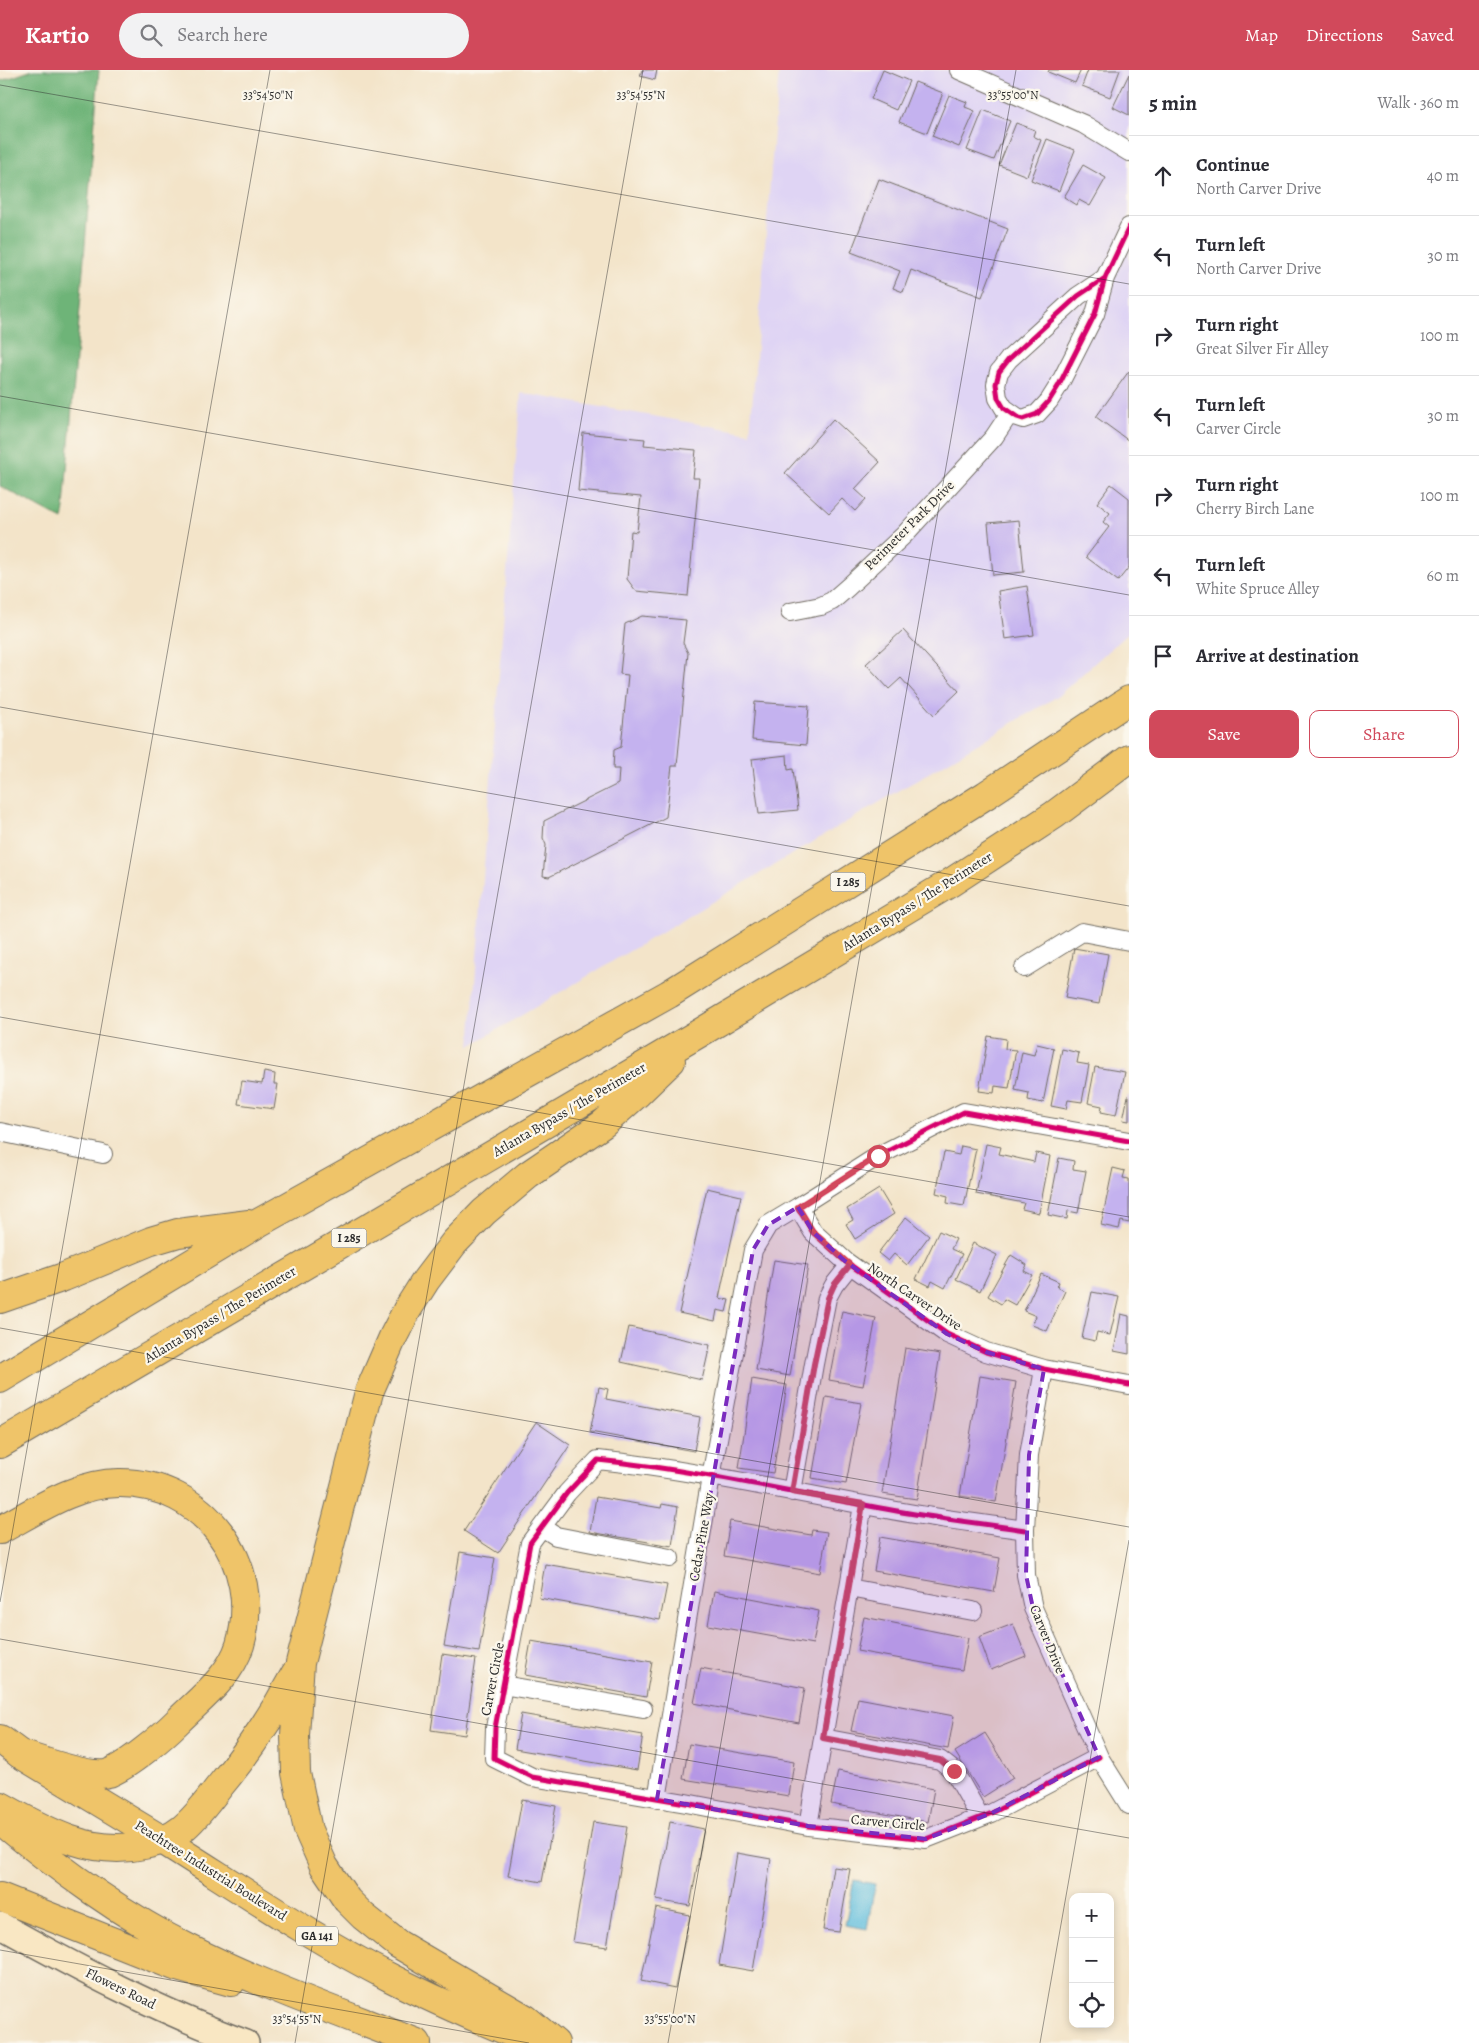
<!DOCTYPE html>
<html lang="en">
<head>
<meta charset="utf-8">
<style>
	:root { --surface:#fff; --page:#f2f2f3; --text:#2b2b33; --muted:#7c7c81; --line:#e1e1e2; --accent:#d1495b }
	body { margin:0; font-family:Alegreya,serif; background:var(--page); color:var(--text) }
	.controls { position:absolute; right:15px; bottom:15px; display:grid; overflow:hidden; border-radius:10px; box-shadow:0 2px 8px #0003 }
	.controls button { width:45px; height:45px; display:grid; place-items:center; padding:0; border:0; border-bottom:1px solid var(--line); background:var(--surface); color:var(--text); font:25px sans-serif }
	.stop { position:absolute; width:15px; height:15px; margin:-11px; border:4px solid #d1495b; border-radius:50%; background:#fff }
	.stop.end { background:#d1495b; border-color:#fff; box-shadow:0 1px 5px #0008 }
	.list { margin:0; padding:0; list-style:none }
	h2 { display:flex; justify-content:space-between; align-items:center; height:65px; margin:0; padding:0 20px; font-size:21px }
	h2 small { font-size:16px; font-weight:400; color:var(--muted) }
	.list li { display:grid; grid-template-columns:32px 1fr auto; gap:15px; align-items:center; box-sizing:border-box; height:80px; padding:0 20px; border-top:1px solid var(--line) }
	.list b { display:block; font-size:19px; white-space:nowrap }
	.list p { margin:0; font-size:16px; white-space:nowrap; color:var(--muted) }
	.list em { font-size:16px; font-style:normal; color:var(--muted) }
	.actions { display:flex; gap:10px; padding:15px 20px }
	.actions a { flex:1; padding:11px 0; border:1px solid var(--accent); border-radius:10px; text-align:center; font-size:18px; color:var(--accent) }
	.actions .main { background:var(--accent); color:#fff }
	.icon { flex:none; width:28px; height:28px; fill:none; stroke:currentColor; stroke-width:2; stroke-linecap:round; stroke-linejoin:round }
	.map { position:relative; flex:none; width:1129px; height:1973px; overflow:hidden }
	header { display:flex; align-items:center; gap:30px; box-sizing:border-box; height:70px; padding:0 25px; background:var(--accent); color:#fff }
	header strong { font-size:24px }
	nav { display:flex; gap:28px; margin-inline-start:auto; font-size:18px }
	.search { width:350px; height:45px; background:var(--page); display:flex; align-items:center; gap:12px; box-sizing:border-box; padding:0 18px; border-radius:28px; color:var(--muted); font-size:19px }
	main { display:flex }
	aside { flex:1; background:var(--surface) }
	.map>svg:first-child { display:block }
	.built { fill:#dfd4f4 }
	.forest { fill:#6eb478; stroke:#4c7052 }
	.water { fill:#5ebddd; stroke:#447484 }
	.building { fill:#c4b2ef }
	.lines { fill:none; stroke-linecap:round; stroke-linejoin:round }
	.minor-casing { stroke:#716c62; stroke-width:20 }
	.secondary-casing { stroke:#716c62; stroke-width:28 }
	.trunk-casing { stroke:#716c62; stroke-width:30 }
	.motorway-casing { stroke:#716c62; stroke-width:30 }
	.minor { stroke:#fff; stroke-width:18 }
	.secondary { stroke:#f9e7c3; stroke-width:25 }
	.trunk { stroke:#efc469; stroke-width:28 }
	.motorway { stroke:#efc469; stroke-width:28 }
	.cycleway-casing { stroke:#fbf7ec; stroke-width:8 }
	.cycleway { stroke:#d6006c; stroke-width:5 }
	.route { stroke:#d1495b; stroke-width:6 }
	.marked { fill:#7b2cbf; fill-opacity:0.2; stroke:#7b2cbf; stroke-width:4; stroke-dasharray:10 6; stroke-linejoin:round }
	.ticks { fill:none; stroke:#2b2b2b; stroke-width:1; stroke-opacity:0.45 }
	.labels { text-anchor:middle; stroke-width:4.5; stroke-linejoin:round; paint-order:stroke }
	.shield { fill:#fbf7ec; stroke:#696865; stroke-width:1 }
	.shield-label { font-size:12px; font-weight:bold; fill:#2b2b2b }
	.street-label { font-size:14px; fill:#2b2b2b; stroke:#fbf7ec }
	.ticks-label { font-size:12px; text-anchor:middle; fill:#2b2b2b; stroke:#fbf7ec; stroke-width:4.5; stroke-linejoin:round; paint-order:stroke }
</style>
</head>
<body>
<header>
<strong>Kartio</strong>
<div class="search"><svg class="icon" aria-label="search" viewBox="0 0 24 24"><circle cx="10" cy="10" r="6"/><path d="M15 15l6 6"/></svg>Search here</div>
<nav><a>Map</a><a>Directions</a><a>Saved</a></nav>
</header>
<main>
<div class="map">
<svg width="1129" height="1973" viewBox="0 0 1129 1973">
	<rect width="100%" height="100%" fill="#fbf7ec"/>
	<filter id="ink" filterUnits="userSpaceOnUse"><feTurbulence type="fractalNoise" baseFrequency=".02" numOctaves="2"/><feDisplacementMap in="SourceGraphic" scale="10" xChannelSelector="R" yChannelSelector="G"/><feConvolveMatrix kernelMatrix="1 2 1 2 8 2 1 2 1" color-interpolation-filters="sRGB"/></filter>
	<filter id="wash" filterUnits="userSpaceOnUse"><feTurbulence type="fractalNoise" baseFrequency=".0096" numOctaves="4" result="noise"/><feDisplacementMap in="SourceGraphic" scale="20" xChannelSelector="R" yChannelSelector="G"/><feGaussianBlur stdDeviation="1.12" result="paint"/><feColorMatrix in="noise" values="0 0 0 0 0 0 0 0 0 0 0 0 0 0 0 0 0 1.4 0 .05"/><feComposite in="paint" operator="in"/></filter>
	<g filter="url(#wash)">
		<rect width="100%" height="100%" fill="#f3e4c9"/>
		<path class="built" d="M779 0H1129V562L1058 626 470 976 521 323 750 363Z"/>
		<path class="forest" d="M33 0H99L63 450 0 416V11Z"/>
		<path class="water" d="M854 1810 875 1814 867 1859 845 1855Z"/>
		<g id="blocks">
			<path class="building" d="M642 0H657L655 10 640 6Z
				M883 0 909 11 896 40 871 29Z
				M1049 0H1081L1075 13 1048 2Z
				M1088 0H1120L1110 27 1082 16Z
				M1129 4V45L1113 37Z
				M915 12 943 23 927 63 899 52Z
				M949 25 967 32 965 37 975 41 959 77 932 66Z
				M983 40 1010 51 994 90 967 80Z
				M1016 53 1035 60 1033 66 1041 70 1027 106 999 95Z
				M1047 69 1075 80 1059 121 1031 110Z
				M1083 95 1106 108 1090 136 1079 130 1077 135 1064 127Z
				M879 109 1008 159 982 227 911 200 903 222 893 218 900 201 851 182Z
				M1129 301V371L1096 347Z
				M833 349 880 392 855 419 866 429 855 441 842 429 829 443 785 403Z
				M583 363 645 369 644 375 696 380 693 408H699L688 526 636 521 627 509 631 461 637 462 641 427 578 421Z
				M1111 414 1129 428V497L1118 511 1086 487 1109 457 1103 452 1110 443 1097 433Z
				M1019 450 1024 502 993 505 988 453Z
				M1027 516 1034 565 1005 569 998 521Z
				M642 546 686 550 683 573 688 583 677 696H672L666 747 549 807 543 806 546 775 543 768 544 751 618 714 619 699H613L614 680 621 677 628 605 620 604 625 554Z
				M903 560 959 621 934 645 901 608 889 619 866 594Z
				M755 632 809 636 806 675 752 670Z
				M787 685 788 700 793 699 798 740 759 744 752 689Z
				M1074 878 1108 884 1099 934 1065 928Z
				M988 966 1006 969 1005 979 1016 980 1009 1018 995 1016 994 1023 979 1021Z
				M1037 974 1054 978 1043 1033 1028 1030 1029 1023 1015 1020 1022 982 1034 985Z
				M1062 979 1079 983 1077 993 1089 995 1082 1032 1068 1030 1066 1039 1051 1036Z
				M1095 997 1125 1002 1116 1045 1101 1042 1102 1036 1088 1033Z
				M264 1002 275 1004 274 1014H278L274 1039 238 1034 242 1011 262 1014Z
				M1128 1026H1129V1051L1123 1050Z
				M986 1074 1001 1077 999 1084 1034 1092 1036 1083 1050 1086 1039 1143 1022 1139 1024 1133 976 1124Z
				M961 1076 976 1079 964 1136 947 1133 948 1126 936 1123 944 1082 959 1085Z
				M1059 1088 1074 1091 1073 1099 1086 1101 1078 1143 1068 1141 1067 1149 1048 1145Z
				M1113 1098 1125 1101 1123 1108 1129 1109V1153L1121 1151 1119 1159 1101 1155Z
				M707 1118 741 1126 719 1228 729 1230 726 1242 717 1240 715 1251 679 1243Z
				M879 1119 894 1144 855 1169 846 1154 853 1150 847 1139Z
				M906 1147 929 1166 907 1195 894 1184 888 1191 878 1183Z
				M939 1161 956 1169 951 1179 962 1184 945 1218 932 1211 930 1216 916 1209Z
				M973 1173 997 1185 980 1221 956 1209Z
				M1011 1185 1027 1195 1024 1201 1032 1205 1015 1235 1004 1229 1001 1234 988 1226Z
				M774 1190 808 1195 790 1306 756 1300Z
				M1041 1204 1059 1212 1057 1217 1065 1221 1047 1261 1032 1255 1036 1246 1024 1241Z
				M1092 1222 1119 1227 1110 1265 1097 1262 1095 1271 1082 1268Z
				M842 1241 876 1248 863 1316 829 1310Z
				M1121 1244 1129 1246V1284L1114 1281Z
				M629 1257 710 1275 702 1310 621 1292Z
				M905 1278 940 1284 917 1429 882 1424Z
				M980 1306 1016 1312 996 1432 960 1426Z
				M752 1309 787 1315 773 1403 739 1398Z
				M599 1317 608 1319 606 1329 700 1347 694 1381 590 1362Z
				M826 1327 861 1333 846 1414 812 1408Z
				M536 1352 570 1375 498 1483 464 1461Z
				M596 1427 661 1438 662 1434 678 1437 672 1476 590 1462Z
				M730 1451 811 1465 812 1460 827 1462 820 1503 724 1486Z
				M880 1467 1000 1488 994 1522 874 1501Z
				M460 1482 495 1488 479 1582 444 1576Z
				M545 1494 667 1515 660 1550 539 1528Z
				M714 1521 819 1541 813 1574 708 1555Z
				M864 1547 968 1568 962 1600 857 1581Z
				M1013 1554 1026 1586 991 1600 979 1567Z
				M531 1571 652 1592 646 1627 525 1605Z
				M442 1584 476 1589 465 1665 431 1660Z
				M701 1598 805 1618 799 1653 694 1633Z
				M858 1628 954 1646 948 1679 851 1661Z
				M521 1644 643 1665 637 1700 515 1679Z
				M985 1663 1013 1708 983 1727 955 1682Z
				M689 1674 794 1692 789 1726 683 1709Z
				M838 1701 934 1719 928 1752 831 1734Z
				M522 1730 556 1736 542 1812 508 1806Z
				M593 1752 627 1757 607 1877 573 1872Z
				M670 1752 704 1759 690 1836 656 1830Z
				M737 1783 771 1789 753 1901 719 1895Z
				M833 1797 850 1799 839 1862 823 1860Z
				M656 1838 690 1845 675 1918 641 1911Z"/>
		</g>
	</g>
	<g filter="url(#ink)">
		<use href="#blocks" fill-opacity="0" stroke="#716c62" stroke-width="1"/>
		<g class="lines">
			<defs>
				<path id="minor" d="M959 0 1083 54 1129 82
					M1105 208 1078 226 1009 289 999 302 996 314 998 328 1004 338 1017 347 1023 349 1037 344 1049 331 1059 315 1095 244 1105 208 1129 157
					M790 542 821 536 832 531 848 517 904 465 994 367 1010 343
					M1024 898 1082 862 1129 871
					M0 1062 103 1084
					M1129 1071 964 1042 878 1086 798 1137 813 1162 845 1191 947 1264 986 1282 1044 1299 1129 1315
					M1044 1299 1029 1385 1025 1460 1026 1505 1033 1538 1099 1687 1129 1735
					M792 1422 814 1294 827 1228 834 1215 850 1195
					M542 1457 556 1466 670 1488
					M1025 1460C979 1453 932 1448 886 1439 791 1422 695 1400 598 1390L567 1423 530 1473 495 1658 494 1688 532 1707 686 1733 808 1756 926 1769 992 1743 1099 1687
					M849 1518 973 1541
					M503 1615 643 1639
					M823 1668 940 1690 954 1701 980 1747
					M657 1729 711 1407 753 1180 768 1155 798 1137
					M808 1756 863 1435"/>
				<path id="secondary" d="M0 1855C79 1899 161 1942 246 1973"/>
				<path id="trunk" d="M0 1669 20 1684 164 1771"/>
				<path id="motorway" d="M0 1229 64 1207 151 1171 178 1163 249 1154
					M0 1309 260 1152 669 924 986 725 1129 630
					M0 1374 698 964 950 813 1054 745 1129 689
					M0 1460C37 1440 76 1413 119 1413 203 1412 264 1494 240 1575 230 1607 201 1628 178 1651 163 1666 129 1695 109 1703 90 1709 40 1690 20 1684
					M1 1736C45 1761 92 1787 144 1775 158 1772 170 1769 182 1759 196 1748 208 1731 219 1717 249 1681 273 1645 295 1604
					M0 1750C59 1799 120 1844 188 1878 261 1915 341 1943 417 1973
					M164 1771C239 1818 312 1868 391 1908 438 1932 487 1953 536 1973
					M0 1827 177 1897 231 1912
					M555 1973 526 1949 398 1874 363 1846 347 1830 324 1796 308 1760 296 1703 295 1665 300 1593 369 1322 393 1267 407 1240 426 1210 454 1173 484 1142 528 1105 603 1054 638 1023 671 991"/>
			</defs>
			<use href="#minor" class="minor-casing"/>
			<use href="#secondary" class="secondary-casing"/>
			<use href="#trunk" class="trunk-casing"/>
			<use href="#motorway" class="motorway-casing"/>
			<use href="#minor" class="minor"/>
			<use href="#secondary" class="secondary"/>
			<use href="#trunk" class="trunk"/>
			<use href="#motorway" class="motorway"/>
			<defs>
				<path id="cycleway" d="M1105 208 1078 226 1009 289 999 302 996 314 998 328 1004 338 1017 347 1023 349 1037 344 1049 331 1059 315 1095 244 1105 208 1129 157
					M1129 1071 964 1042 878 1086 798 1137 813 1162 845 1191 947 1264 986 1282 1044 1299 1129 1315
					M1025 1460C979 1453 932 1448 886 1439 791 1422 695 1400 598 1390L567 1423 530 1473 495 1658 494 1688 532 1707 686 1733 808 1756 926 1769 992 1743 1099 1687"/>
			</defs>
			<use href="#cycleway" class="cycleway-casing"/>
			<use href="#cycleway" class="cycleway"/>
		</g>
	</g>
	<g class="lines" filter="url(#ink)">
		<path class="route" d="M878 1086 798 1137 813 1162 850 1195 834 1215 828 1228 814 1294 792 1422 863 1434 823 1668 940 1690 954 1701"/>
	</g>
	<path class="marked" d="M798 1137 813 1162 845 1191 947 1264 986 1282 1044 1299 1029 1385 1026 1505 1033 1538 1099 1687 992 1743 926 1769 808 1756 657 1729 753 1180 768 1155Z"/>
	<path class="ticks" d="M0 15 1129 214M0 326 1129 525M0 637 1129 836M0 947 1129 1147M0 1258 1129 1457M0 1532 270 0M0 1569 1129 1768M0 1880 529 1973M295 1973 643 0M668 1973 1016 0M1040 1973 1129 1470"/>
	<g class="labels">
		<g class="shield">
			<rect x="830.5" y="802.5" width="35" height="19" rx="4"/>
			<rect x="331.5" y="1158.5" width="35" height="19" rx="4"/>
			<rect x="296" y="1856.5" width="42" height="19" rx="4"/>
		</g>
		<g class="shield-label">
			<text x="848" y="816">I 285</text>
			<text x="349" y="1172">I 285</text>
			<text x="317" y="1870">GA 141</text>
		</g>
		<g class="street-label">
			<text transform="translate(909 455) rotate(-45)" y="5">Perimeter Park Drive</text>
			<text transform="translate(917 831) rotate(-32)" y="5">Atlanta Bypass / The Perimeter</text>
			<text transform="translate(569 1039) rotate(-30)" y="5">Atlanta Bypass / The Perimeter</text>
			<text transform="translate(915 1226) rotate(34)" y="5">North Carver Drive</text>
			<text transform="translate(220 1244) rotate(-31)" y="5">Atlanta Bypass / The Perimeter</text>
			<text transform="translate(701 1467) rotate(-80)" y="5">Cedar Pine Way</text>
			<text transform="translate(1048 1569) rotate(68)" y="5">Carver Drive</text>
			<text transform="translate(492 1609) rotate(-79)" y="5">Carver Circle</text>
			<text transform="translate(888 1752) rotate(5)" y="5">Carver Circle</text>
			<text transform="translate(211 1800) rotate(32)" y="5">Peachtree Industrial Boulevard</text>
			<text transform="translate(121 1918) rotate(26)" y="5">Flowers Road</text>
		</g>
	</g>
	<g class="ticks-label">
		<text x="268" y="29">33°54'50"N</text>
		<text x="641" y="29">33°54'55"N</text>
		<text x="1013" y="29">33°55'00"N</text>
		<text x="297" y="1953">33°54'55"N</text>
		<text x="670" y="1953">33°55'00"N</text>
	</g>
</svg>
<div class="controls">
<button>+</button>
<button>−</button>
<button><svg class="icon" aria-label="locate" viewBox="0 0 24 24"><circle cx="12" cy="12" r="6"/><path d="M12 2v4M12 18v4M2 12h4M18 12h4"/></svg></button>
</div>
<div class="stop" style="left:878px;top:1086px"></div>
<div class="stop end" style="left:954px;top:1701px"></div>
</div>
<aside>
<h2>5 min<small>Walk · 360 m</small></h2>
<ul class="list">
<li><svg class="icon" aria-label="ahead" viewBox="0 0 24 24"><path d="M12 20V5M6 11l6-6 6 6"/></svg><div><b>Continue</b><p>North Carver Drive</p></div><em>40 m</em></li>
<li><svg class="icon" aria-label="left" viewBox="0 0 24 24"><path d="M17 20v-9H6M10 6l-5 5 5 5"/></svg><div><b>Turn left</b><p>North Carver Drive</p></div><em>30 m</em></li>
<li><svg class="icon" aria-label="right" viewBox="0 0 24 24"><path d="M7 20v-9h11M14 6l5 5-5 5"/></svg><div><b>Turn right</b><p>Great Silver Fir Alley</p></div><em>100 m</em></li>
<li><svg class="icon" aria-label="left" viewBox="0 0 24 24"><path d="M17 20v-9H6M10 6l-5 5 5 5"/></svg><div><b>Turn left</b><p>Carver Circle</p></div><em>30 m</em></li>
<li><svg class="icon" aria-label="right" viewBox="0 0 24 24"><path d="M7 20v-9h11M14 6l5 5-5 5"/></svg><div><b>Turn right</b><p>Cherry Birch Lane</p></div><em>100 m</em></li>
<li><svg class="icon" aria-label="left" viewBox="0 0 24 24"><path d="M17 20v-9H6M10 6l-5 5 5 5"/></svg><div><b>Turn left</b><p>White Spruce Alley</p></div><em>60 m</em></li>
<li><svg class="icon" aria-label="arrive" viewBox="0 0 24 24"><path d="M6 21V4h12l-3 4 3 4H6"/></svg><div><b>Arrive at destination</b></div></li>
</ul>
<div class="actions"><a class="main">Save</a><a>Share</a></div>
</aside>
</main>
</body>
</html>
